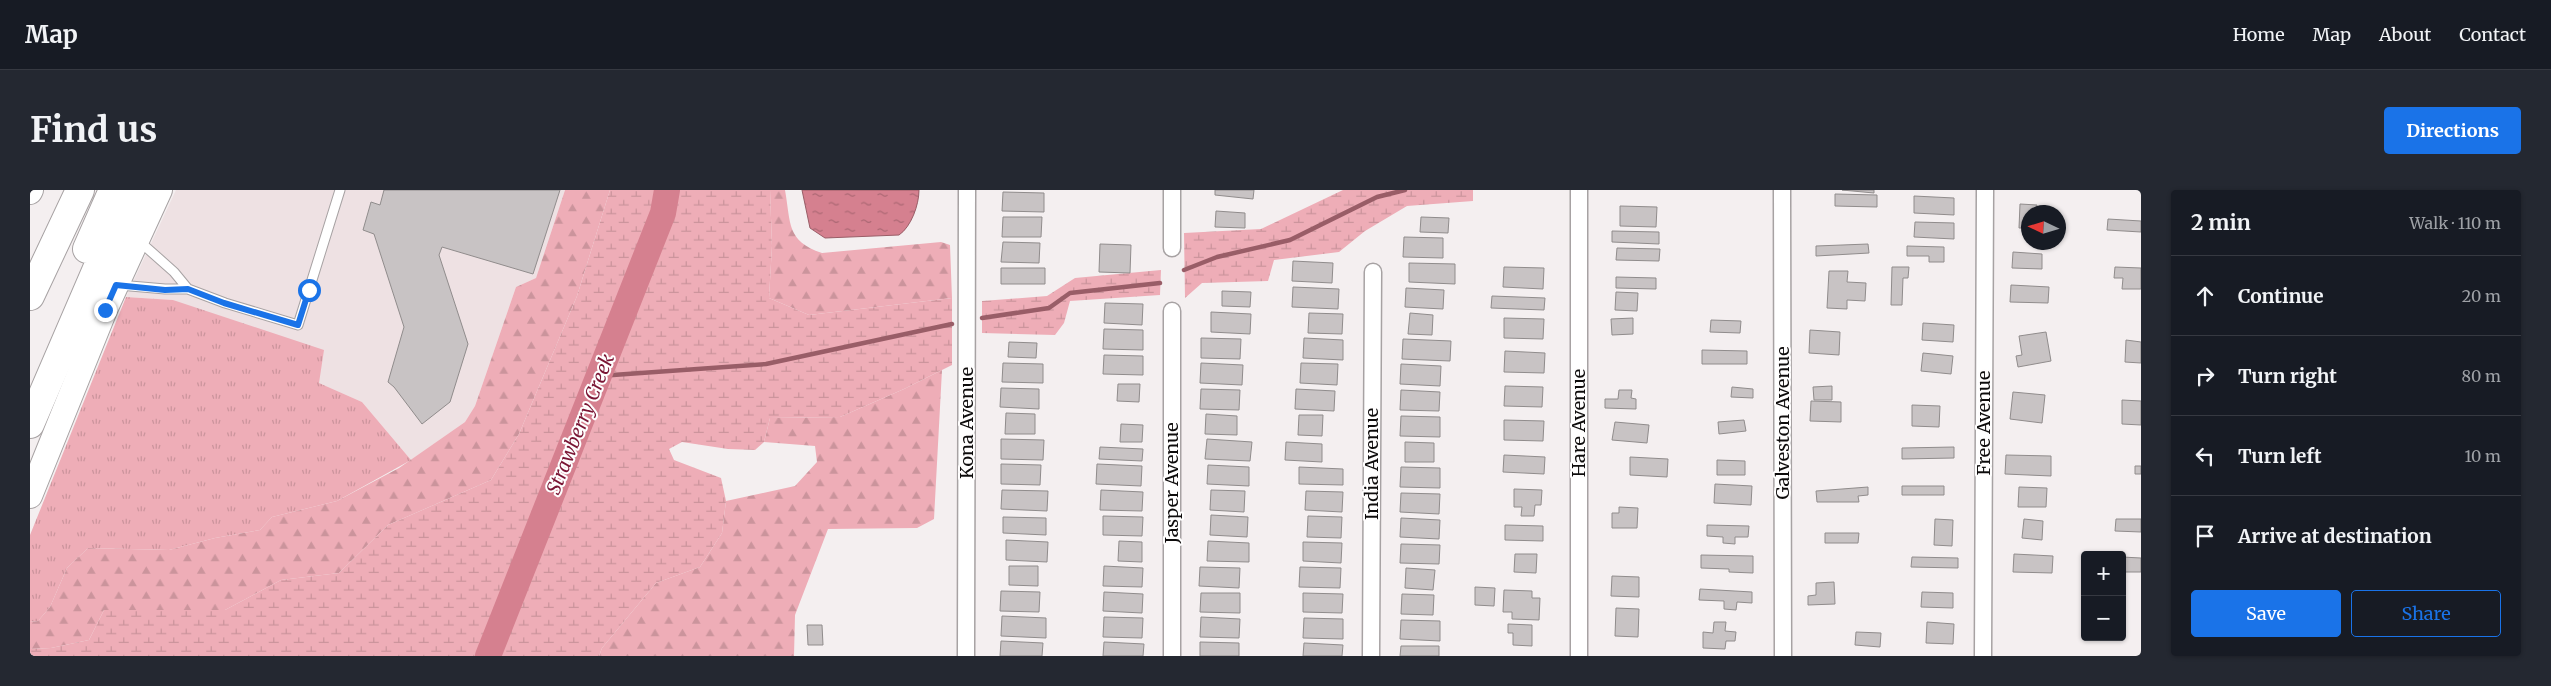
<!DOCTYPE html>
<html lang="en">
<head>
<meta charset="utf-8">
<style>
	:root { --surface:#171b24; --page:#242831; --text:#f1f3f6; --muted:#9ea1a6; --line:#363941; --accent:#1a73e8 }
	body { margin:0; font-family:Merriweather,serif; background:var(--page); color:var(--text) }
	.controls { position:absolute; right:15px; bottom:15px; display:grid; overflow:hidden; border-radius:5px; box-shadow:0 1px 4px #0004 }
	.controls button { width:45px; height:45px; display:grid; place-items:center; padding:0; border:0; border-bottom:1px solid var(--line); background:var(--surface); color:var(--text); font:25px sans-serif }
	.compass { position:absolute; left:1991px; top:15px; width:45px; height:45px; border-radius:50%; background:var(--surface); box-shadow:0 1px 4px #0004; rotate:274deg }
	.stop { position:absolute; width:15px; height:15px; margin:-11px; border:4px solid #1a73e8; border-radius:50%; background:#fff }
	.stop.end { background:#1a73e8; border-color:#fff; box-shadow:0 1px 5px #0008 }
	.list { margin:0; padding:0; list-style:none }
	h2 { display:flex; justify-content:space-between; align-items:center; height:65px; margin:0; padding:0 20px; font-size:21px }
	h2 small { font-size:16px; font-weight:400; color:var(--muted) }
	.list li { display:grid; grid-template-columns:32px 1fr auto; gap:15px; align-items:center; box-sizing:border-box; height:80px; padding:0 20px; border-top:1px solid var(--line) }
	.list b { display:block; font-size:19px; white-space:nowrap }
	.list em { font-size:16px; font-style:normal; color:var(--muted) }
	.actions { display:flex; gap:10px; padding:15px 20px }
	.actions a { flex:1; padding:11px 0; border:1px solid var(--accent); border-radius:5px; text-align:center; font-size:18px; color:var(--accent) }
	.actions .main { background:var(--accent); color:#fff }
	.icon { flex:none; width:28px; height:28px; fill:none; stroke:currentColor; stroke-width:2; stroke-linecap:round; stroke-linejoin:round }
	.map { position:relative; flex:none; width:2111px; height:466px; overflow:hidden; border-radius:5px }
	header { display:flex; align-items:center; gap:30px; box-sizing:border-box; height:70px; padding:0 25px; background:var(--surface); border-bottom:1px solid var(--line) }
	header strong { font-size:24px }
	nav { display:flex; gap:28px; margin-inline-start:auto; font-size:18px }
	.intro { display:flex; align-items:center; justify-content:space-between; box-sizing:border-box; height:120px; padding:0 30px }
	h1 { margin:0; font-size:35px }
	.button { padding:12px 22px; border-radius:5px; background:var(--accent); color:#fff; font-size:18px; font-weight:700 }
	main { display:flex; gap:30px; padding:0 30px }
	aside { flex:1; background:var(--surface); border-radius:5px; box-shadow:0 1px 4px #0004 }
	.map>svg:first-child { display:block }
	.built { fill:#eee1e3 }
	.grass { fill:url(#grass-tufts) }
	.forest { fill:url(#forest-firs) }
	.wetland { fill:url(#wetland-marsh) }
	.water { fill:url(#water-ripples); stroke:#995d67 }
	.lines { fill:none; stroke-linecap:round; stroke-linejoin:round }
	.stream { stroke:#995d67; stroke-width:4.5 }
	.river { stroke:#d5808f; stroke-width:26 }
	.building { fill:#c8c3c4; stroke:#908c8c }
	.lane-casing { stroke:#a7a2a3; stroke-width:11 }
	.street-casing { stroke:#a7a2a3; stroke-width:19 }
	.secondary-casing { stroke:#a7a2a3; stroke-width:26 }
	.highway-casing { stroke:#a7a2a3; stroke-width:30 }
	.lane { stroke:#fff; stroke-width:9 }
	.street { stroke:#fff; stroke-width:16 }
	.secondary { stroke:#fff; stroke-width:24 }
	.highway { stroke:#fff; stroke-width:28 }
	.route { stroke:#1a73e8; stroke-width:6 }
	.labels { text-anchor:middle; stroke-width:4; stroke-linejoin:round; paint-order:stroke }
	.street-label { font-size:18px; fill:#0d0b0b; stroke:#fffefe }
	.water-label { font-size:19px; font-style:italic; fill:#7a1534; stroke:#fffefe }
</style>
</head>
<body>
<header>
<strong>Map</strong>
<nav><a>Home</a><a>Map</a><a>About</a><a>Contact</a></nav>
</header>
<div class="intro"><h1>Find us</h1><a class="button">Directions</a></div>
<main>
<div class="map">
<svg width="2111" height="466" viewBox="0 0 2111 466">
	<defs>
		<pattern id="grass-tufts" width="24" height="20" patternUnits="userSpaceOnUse" patternTransform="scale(1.25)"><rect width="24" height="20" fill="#eeadb7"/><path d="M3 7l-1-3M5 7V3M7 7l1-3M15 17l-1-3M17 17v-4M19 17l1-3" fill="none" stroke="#cb949c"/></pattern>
		<pattern id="forest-firs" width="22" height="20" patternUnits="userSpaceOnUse" patternTransform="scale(1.25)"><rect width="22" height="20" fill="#eeadb7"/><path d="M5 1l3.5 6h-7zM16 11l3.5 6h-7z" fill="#cb949c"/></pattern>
		<pattern id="wetland-marsh" width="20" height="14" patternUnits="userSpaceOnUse" patternTransform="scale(1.25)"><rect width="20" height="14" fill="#eeadb7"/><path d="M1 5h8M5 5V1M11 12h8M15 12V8" fill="none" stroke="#cb949c"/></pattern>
		<pattern id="water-ripples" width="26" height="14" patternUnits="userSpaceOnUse" patternTransform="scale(1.25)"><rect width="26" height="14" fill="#d5808f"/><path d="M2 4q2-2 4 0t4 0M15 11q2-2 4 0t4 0" fill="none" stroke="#ab6773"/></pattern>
	</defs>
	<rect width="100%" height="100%" fill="#f4eff0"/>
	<path class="built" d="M146 0H535L506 88 486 97 445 216 435 232 381 270 332 212 289 193 143 110 96 107Z"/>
	<path class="grass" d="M96 107 143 110 294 160 289 193 332 212 381 270 307 311 242 327 230 340 185 348 139 360 58 358 37 378 20 417 8 431 0 432V345Z"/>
	<path class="forest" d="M535 0H580L547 106 489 244 461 290 358 335 309 383 251 390 195 420H74L59 450 21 458 0 459V432L8 431 20 417 37 378 58 358 139 360 185 348 230 340 242 327 307 311 369 278 435 232 445 216 486 97 506 88Z
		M740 0H755C761 33 756 51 792 63L911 52 920 55 922 108 779 125 739 108 742 56Z
		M912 180 904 329 887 338 798 339 765 425 764 466H569L572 458 626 393 670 377 692 343 696 311 765 296 787 272 785 256 734 252 740 228 810 227 874 199Z"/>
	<path class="wetland" d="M580 0H740L742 56 739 108 779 125 922 108V175L874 199 810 227 740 228 734 252 725 260 698 259 652 252 639 259 644 270 691 288 696 311 692 343 670 377 626 393 572 458 569 466H0V459L21 458 59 450 74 420H195L251 390 309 383 358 335 461 290 489 244 547 106Z
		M1313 0H1443V11L1377 16 1335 41 1309 62 1244 70 1238 91 1172 93 1155 108 1154 43 1231 39Z
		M1131 80 1130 105 1040 111 1034 133 1025 145 952 143V111L1017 106 1045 88Z"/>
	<path class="water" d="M772 0H889C889 15 881 37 869 45L795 48 780 38Z"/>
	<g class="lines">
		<path class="stream" d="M1154 80 1187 67 1260 50 1347 7 1375 0
			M952 128 1019 118 1040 103 1130 93
			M569 186 736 174 922 134"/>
		<path class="river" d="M458 466 633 23 637 0"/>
	</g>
	<path class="building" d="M354 0H530L503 84 412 57 409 65 438 154 420 212 392 234 364 197 358 192 374 137 344 44 333 40 341 12 350 15Z
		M1185 0H1224L1223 9 1185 5Z
		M1812 0H1844V3Z
		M973 2 1014 3V22L972 21Z
		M1805 4 1847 5V17L1805 16Z
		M1884 6 1924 8V25L1884 23Z
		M1990 14 2007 15 2006 22H1998V38H1989Z
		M1590 16 1627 17 1626 37 1590 36Z
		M1186 21 1215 23V38L1185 37Z
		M973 27H1012L1011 47H972Z
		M1391 27 1419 28 1418 43 1390 42Z
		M2078 29 2111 31V42L2077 40Z
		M1885 32 1924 33V49L1884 47Z
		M1582 41 1629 42V54L1582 52Z
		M1374 47 1413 48V68L1373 67Z
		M973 52 1010 53 1009 73 971 72Z
		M1070 54 1101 55 1100 83 1069 82Z
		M1838 54 1839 63 1786 66V56Z
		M1877 56 1914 57V72H1899V66H1877Z
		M1587 58 1630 59 1629 71 1586 70Z
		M1983 62 2012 64V79L1982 78Z
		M1263 71 1303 73 1302 93 1262 91Z
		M1379 73 1425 74V94L1379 92Z
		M1474 77 1514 78 1513 99 1473 97Z
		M1862 77H1879L1878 88H1873L1872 115H1861Z
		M2085 77 2111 78V99H2092L2093 88H2084Z
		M971 78H1015V94H971Z
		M1799 81H1818L1817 92 1836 93 1835 111 1817 110V119L1797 118Z
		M1586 87 1626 88V99L1586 98Z
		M1981 95 2019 97 2018 113 1980 112Z
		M1263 97 1309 99 1308 119 1262 117Z
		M1376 98 1414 100 1413 119 1375 117Z
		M1192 101 1221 102 1220 117 1192 116Z
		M1586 102 1608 103 1607 121 1585 120Z
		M1462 106 1515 108 1514 120 1461 118Z
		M1075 113 1113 114 1112 135 1074 133Z
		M1181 122 1221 124 1220 144 1181 142Z
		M1279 123 1313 124 1312 144 1278 143Z
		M1380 123 1403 125 1402 145 1378 144Z
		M1474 128 1514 129 1513 149 1474 148Z
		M1603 128V144L1582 145 1581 129Z
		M1681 130 1711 131 1710 143 1680 142Z
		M1893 133 1924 135 1923 152 1892 150Z
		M1074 139 1113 140V160L1073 159Z
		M1780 140 1810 142 1809 165 1779 163Z
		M2016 142 2021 171 1988 177 1986 166 1992 165 1989 146Z
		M1171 148 1211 149 1210 169 1171 168Z
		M1274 148 1313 150V170L1273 168Z
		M1373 149 1421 151 1420 171 1372 169Z
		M2096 150 2111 152V173L2095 172Z
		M979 152 1007 153 1006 168 978 167Z
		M1672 160 1717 161V174H1672Z
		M1475 161 1515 163 1514 183 1474 182Z
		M1893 163 1923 166 1921 184 1891 181Z
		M1074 165 1113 166V185L1073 184Z
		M973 173 1013 174V193L972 192Z
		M1171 173 1213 175 1212 195 1170 193Z
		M1271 173 1308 174 1307 195 1270 193Z
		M1371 174 1411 176 1410 196 1370 194Z
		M1088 194H1110L1109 212 1087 211Z
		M1475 196 1513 197 1512 217 1474 216Z
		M1802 196V210H1784L1783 197Z
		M1702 197 1723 199V208L1701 207Z
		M971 198 1009 199V219L970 217Z
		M1171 199 1210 200 1209 220 1170 219Z
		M1266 199 1305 201 1304 221 1265 219Z
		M1371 200 1410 202 1409 221 1370 220Z
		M1589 200H1602L1601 208 1606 209V219L1575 218V209H1588Z
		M1983 202 2015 205 2012 233 1980 229Z
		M2092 210 2111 211V235L2092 234Z
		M1781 211 1811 212V232L1780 231Z
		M1882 215 1910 216 1909 237 1882 236Z
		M976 223 1005 224V244H975Z
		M1176 224 1207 226V245L1175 244Z
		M1269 225H1293L1292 246 1268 245Z
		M1371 226 1410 227V247L1370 246Z
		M1474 230 1514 231 1513 251 1474 250Z
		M1714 230 1716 241 1689 244 1688 232Z
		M1585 232 1619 235 1617 253 1582 250Z
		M1091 234 1113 235 1112 252H1090Z
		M971 249 1014 250 1013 270 971 269Z
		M1177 249 1222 252 1220 271 1175 269Z
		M1256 252 1292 254V272L1255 270Z
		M1375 252 1404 253V272H1375Z
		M1070 257 1113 259 1112 271 1069 269Z
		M1924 257V268L1872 269V258Z
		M1474 265 1515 267 1514 284 1473 282Z
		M1976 265 2021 266V286L1975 284Z
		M1600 267 1638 269 1637 287 1600 285Z
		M1687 270 1715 271V285H1687Z
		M971 274 1011 275 1010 295 971 294Z
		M1067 274 1112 276 1111 296 1066 294Z
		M1178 275 1219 277V296L1177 294Z
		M2105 276H2111V284H2105Z
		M1269 277 1313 279V295L1269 294Z
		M1371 277 1410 278V298L1370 297Z
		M1685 294 1722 296 1721 315 1684 313Z
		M1872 296H1914V305H1872Z
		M1838 297V305L1828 306 1829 312H1787L1786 301Z
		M1989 297 2017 298 2016 317H1988Z
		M1484 299 1512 300 1511 315H1505L1504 326H1491L1492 317H1484Z
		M972 300 1018 301 1017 321 971 319Z
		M1071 300 1113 302 1112 321 1070 320Z
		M1181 300 1215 301 1214 322 1180 320Z
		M1276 301 1313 302 1312 322 1275 320Z
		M1371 303 1410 304 1409 324 1370 322Z
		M1589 317 1608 318 1607 338H1582V323H1589Z
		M1181 325 1218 327 1217 347 1180 345Z
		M1073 326 1113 327 1112 346 1073 345Z
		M1278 326 1312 327 1311 348 1277 347Z
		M973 327 1016 328V345L973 343Z
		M1371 328 1410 330 1409 349 1370 347Z
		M1905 329 1923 330 1922 356 1904 355Z
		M1994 329 2013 331 2012 350 1992 348Z
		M2086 329H2111V342L2085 341Z
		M1475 335 1513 336V351L1475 350Z
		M1677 335 1719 336 1718 347H1705V354L1693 353V347L1677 346Z
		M1795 343H1829L1828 353H1795Z
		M976 350 1018 352 1017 372 976 370Z
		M1089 351 1112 352V372L1088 371Z
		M1178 351 1219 353V372L1177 371Z
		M1273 352 1312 353 1311 373 1273 371Z
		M1371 354 1410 355 1409 374 1370 373Z
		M1485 364H1507L1506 383 1484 382Z
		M1984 364 2023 366 2022 383 1983 382Z
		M1671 365 1723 366V383L1699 382V379L1671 378Z
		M1882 367 1928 368V378L1881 377Z
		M2092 367 2111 368V382H2092Z
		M979 376H1008V396L979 395Z
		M1074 376 1113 378 1112 397 1073 396Z
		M1170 377 1210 378 1209 398 1169 396Z
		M1270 377 1311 378 1310 398 1269 397Z
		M1376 378 1405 380 1403 400 1375 398Z
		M1582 386 1609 387V407L1581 406Z
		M1804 392 1805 414 1778 415V406L1786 405V393Z
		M1445 397 1465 398 1464 416 1445 415Z
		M1670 399 1722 402V413L1707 412 1706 420 1694 419V411L1669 410Z
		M1474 400 1502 401V408H1510L1509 430 1482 429V422H1473Z
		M971 401 1010 402 1009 422 970 421Z
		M1074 402 1113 404 1112 423 1073 421Z
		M1892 402 1923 403V418L1891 417Z
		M1171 403H1210V423L1170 422Z
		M1273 403 1313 404 1312 423 1273 422Z
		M1372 404 1404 405 1403 425 1371 424Z
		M1586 418 1609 419 1608 447 1585 446Z
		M972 426 1016 428V448L971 446Z
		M1074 427 1113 428 1112 448 1073 447Z
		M1171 427 1210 429 1209 448 1170 447Z
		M1274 428 1313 429V449L1273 448Z
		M1371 430 1410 431V451L1370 449Z
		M1684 432H1696L1695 441 1706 442 1705 451H1696L1695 459 1673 458V442L1683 443Z
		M1897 432 1924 434 1923 454 1896 453Z
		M1478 434 1502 435V456L1483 455V443H1478Z
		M777 435H792L793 455H778Z
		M1826 442 1851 443 1850 457 1825 455Z
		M971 451 1013 453 1012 466H970Z
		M1074 452 1114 454 1113 466H1073Z
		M1170 452 1209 453V466H1170Z
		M1274 453 1313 455 1312 466H1273Z
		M1371 456H1409V466H1370Z"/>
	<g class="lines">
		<defs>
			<path id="lane" d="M108 50 144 82 158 99
				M89 95 135 99H158L195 113 268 135 310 0"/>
			<path id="street" d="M1752 0 1753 466
				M1142 58V0
				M936 466 937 0
				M1142 466V121
				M1341 466 1343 82
				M1549 466V0
				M1953 466 1955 0"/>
			<path id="secondary" d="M0 2 1 0
				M0 306 75 120 130 0"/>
			<path id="highway" d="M57 59 83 0
				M0 106 50 0
				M0 234 82 44 114 0"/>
		</defs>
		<use href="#lane" class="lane-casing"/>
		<use href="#street" class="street-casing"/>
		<use href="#secondary" class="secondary-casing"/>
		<use href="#highway" class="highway-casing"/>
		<use href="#lane" class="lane"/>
		<use href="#street" class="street"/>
		<use href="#secondary" class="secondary"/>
		<use href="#highway" class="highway"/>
	</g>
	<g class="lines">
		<path class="route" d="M75 120 86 95 135 100 158 99 194 113 268 135 279 100"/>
	</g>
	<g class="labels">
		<g class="street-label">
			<text transform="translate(937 233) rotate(-90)" y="6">Kona Avenue</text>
			<text transform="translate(1549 233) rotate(-90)" y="6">Hare Avenue</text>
			<text transform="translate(1753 233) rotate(-90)" y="6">Galveston Avenue</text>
			<text transform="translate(1954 233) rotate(-90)" y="6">Free Avenue</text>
			<text transform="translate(1342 274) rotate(-90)" y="6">India Avenue</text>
			<text transform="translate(1142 293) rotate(-90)" y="6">Jasper Avenue</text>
		</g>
		<g class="water-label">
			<text transform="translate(550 234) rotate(-68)" y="7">Strawberry Creek</text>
		</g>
	</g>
</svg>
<div class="controls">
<button>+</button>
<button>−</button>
</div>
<svg class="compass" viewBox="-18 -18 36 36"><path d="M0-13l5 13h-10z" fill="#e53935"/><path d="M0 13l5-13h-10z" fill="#9ea1a6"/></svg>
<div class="stop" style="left:279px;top:100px"></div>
<div class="stop end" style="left:75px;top:120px"></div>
</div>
<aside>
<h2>2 min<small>Walk · 110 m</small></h2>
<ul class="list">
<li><svg class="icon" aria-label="ahead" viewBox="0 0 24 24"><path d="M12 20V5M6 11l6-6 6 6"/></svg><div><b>Continue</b></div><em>20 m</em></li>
<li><svg class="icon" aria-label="right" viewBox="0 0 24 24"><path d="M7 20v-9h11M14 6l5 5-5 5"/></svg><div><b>Turn right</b></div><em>80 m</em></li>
<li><svg class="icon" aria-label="left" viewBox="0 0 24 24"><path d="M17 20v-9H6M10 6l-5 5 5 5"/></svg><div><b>Turn left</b></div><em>10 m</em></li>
<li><svg class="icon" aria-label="arrive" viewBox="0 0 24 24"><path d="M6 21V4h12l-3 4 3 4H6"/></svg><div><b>Arrive at destination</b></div></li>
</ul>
<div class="actions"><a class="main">Save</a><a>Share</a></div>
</aside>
</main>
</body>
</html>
